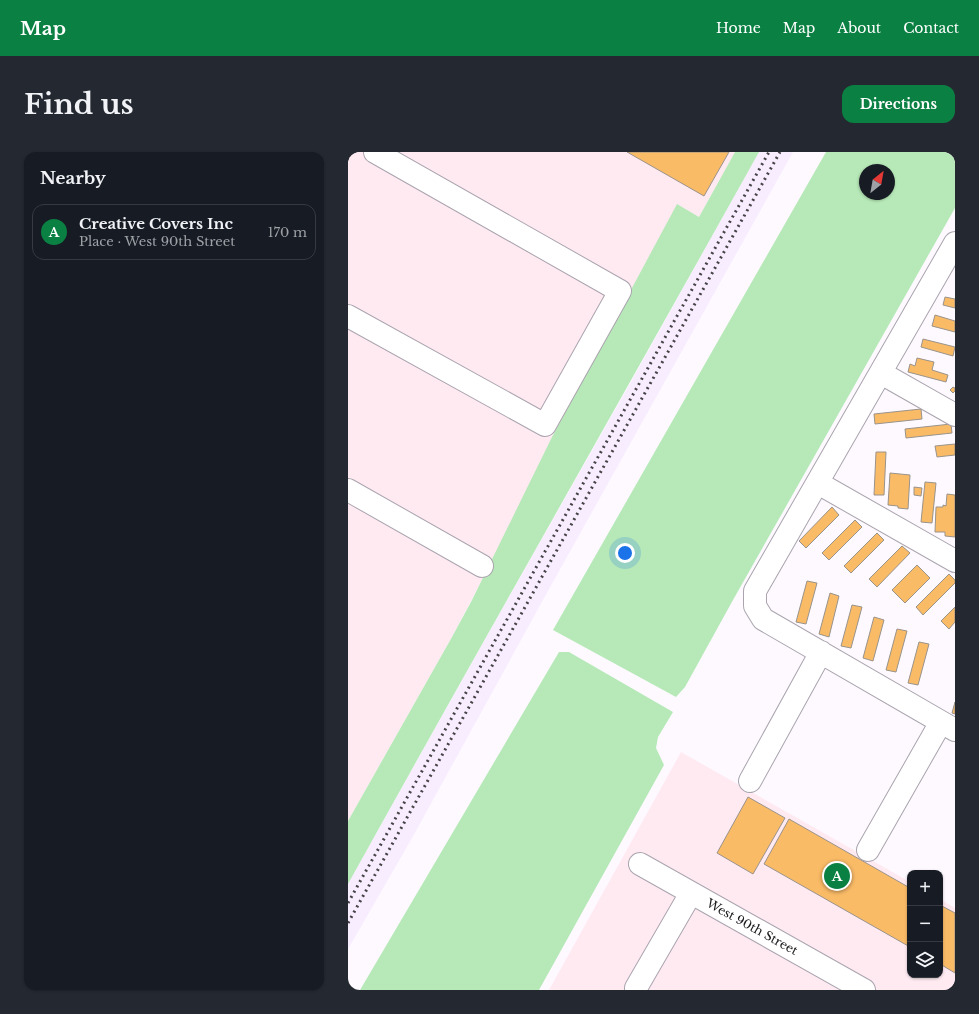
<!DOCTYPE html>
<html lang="en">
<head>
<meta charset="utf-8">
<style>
	:root { --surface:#171b24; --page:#242831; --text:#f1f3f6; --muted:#9ea1a6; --line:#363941; --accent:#0b8043 }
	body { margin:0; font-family:"Libre Baskerville",serif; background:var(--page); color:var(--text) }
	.controls { position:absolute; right:12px; bottom:12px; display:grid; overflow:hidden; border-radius:8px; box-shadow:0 1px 3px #0004 }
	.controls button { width:36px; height:36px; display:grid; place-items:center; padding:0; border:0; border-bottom:1px solid var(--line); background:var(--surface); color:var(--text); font:20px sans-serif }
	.compass { position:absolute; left:511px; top:12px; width:36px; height:36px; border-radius:50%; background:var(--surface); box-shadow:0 1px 3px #0004; rotate:31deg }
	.you { position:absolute; left:277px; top:401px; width:14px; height:14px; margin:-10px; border:3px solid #fff; border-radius:50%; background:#1a73e8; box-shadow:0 0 0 6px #1a73e833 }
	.badge { display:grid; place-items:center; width:26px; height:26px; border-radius:50%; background:var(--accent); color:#fff; font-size:13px; font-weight:700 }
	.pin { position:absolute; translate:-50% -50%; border:2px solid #fff; box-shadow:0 1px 4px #0006 }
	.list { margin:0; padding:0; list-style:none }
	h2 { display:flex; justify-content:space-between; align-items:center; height:52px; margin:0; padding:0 16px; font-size:17px }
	h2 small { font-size:13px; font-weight:400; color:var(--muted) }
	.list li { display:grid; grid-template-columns:26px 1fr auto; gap:12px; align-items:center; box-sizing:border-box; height:56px; margin:0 8px 8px; padding:0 8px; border:1px solid var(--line); border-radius:12px }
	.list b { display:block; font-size:15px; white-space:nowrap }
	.list p { margin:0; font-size:13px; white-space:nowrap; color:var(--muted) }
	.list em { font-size:13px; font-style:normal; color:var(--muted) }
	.icon { flex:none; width:22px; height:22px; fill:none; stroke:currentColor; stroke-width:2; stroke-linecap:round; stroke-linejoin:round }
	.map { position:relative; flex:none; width:607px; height:838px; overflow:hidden; border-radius:12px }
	header { display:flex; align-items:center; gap:24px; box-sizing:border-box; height:56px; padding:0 20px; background:var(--accent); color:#fff }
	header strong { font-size:19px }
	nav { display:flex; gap:22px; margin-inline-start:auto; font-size:14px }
	.intro { display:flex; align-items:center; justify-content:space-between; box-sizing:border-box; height:96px; padding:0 24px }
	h1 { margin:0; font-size:28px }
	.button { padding:10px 18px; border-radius:12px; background:var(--accent); color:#fff; font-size:14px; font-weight:700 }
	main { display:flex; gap:24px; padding:0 24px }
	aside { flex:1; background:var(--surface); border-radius:12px; box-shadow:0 1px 3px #0004 }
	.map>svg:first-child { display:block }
	.built { fill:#f8edfe }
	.industrial { fill:#ffeaf2 }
	.green { fill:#b7e9b8; fill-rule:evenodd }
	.building { fill:#fabb67; stroke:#9a938a }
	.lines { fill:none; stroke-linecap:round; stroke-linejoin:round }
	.minor-casing { stroke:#aaa4ae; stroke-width:24 }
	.minor { stroke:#fff; stroke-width:22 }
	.rail { stroke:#474448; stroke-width:3; stroke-dasharray:2 4; stroke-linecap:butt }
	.labels { text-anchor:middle; stroke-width:4; stroke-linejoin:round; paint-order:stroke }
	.street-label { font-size:12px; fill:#1c191d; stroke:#fff }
</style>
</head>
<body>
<header>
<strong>Map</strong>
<nav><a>Home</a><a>Map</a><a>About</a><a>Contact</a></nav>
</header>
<div class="intro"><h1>Find us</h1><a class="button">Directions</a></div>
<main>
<aside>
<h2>Nearby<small></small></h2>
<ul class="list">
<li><span class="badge">A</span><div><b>Creative Covers Inc</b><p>Place · West 90th Street</p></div><em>170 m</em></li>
</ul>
</aside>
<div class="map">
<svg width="607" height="838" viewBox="0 0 607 838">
	<rect width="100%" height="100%" fill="#fdf9ff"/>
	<path class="built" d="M411 0H445L201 437 64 686 0 797V732L130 500 284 228Z"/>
	<path class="industrial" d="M0 0H387L351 65 330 53 104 485 0 669Z
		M333 600 562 730V823H592V747L607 756V838H201Z"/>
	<path class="green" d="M387 0H411C275 244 136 487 0 732V669L104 485 124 448 204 285 329 52 351 65Z
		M478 0H607V56L385 448 337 535 328 545 205 478ZM517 18H541V42H517Z
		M211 500H221L325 560 310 585 308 596 316 613 191 838H12Z"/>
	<path class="building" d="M279 0H381L356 44Z
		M597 145 607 147V156L595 153Z
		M587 163 607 169V180L584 174Z
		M575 187 607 195 605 204 573 195Z
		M569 206 586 210 584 218 600 223 598 230 560 220 562 212 567 214Z
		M605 235 607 236V239L605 241 602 238Z
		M573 257 574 267 527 272 526 262Z
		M603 272 604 281 558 286 557 277Z
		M607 292V303L589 305 587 294Z
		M528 300H538L536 343H526Z
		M542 321 562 323 560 357 550 356V354L540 353Z
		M577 330 588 331 584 371 573 370Z
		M566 335 574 336 573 344 566 343Z
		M599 342 607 343V385L597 384V380H587L588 355H595V353L598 354Z
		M484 355 491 363 458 396 451 389Z
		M507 368 514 375 481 408 474 401Z
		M529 381 536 388 503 421 496 414Z
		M554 394 562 401 529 435 521 427Z
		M569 413 582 426 557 451 544 438Z
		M601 422 607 428V431L575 463 568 455Z
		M459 429 469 431 458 472 448 470Z
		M482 441 491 444 481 485 471 482Z
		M504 453 514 455 503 496 493 494Z
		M607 455V470L601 477 593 469Z
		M526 465 536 468 525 509 515 506Z
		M549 477 559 479 548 520 538 518Z
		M571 490 581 492 570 533 560 531Z
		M607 550V562L604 561Z
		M400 645 437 666 405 722 369 701Z
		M441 667 562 736V795L416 712Z
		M592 753 607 761V821L592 812Z"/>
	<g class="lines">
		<defs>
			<path id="minor" d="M607 91 407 439V454L415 467 607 578
				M0 164 197 273 272 139 27 0
				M533 221 607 263
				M470 331 607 409
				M0 338 134 414
				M402 629 473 500
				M520 698 593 570
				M292 712 516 838
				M288 836 343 741"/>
		</defs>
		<use href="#minor" class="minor-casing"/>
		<use href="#minor" class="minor"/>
		<path class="rail" d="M0 751 421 0
			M0 771 432 0"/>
	</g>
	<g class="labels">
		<g class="street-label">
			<text transform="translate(404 775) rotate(29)" y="4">West 90th Street</text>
		</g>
	</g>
</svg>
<div class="controls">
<button>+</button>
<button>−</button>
<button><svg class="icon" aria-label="layers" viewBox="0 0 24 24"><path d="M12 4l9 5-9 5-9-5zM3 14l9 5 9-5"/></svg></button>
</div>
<svg class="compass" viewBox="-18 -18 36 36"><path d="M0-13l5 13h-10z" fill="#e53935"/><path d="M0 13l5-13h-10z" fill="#9ea1a6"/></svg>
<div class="you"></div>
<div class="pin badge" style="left:489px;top:724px">A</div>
</div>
</main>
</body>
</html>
